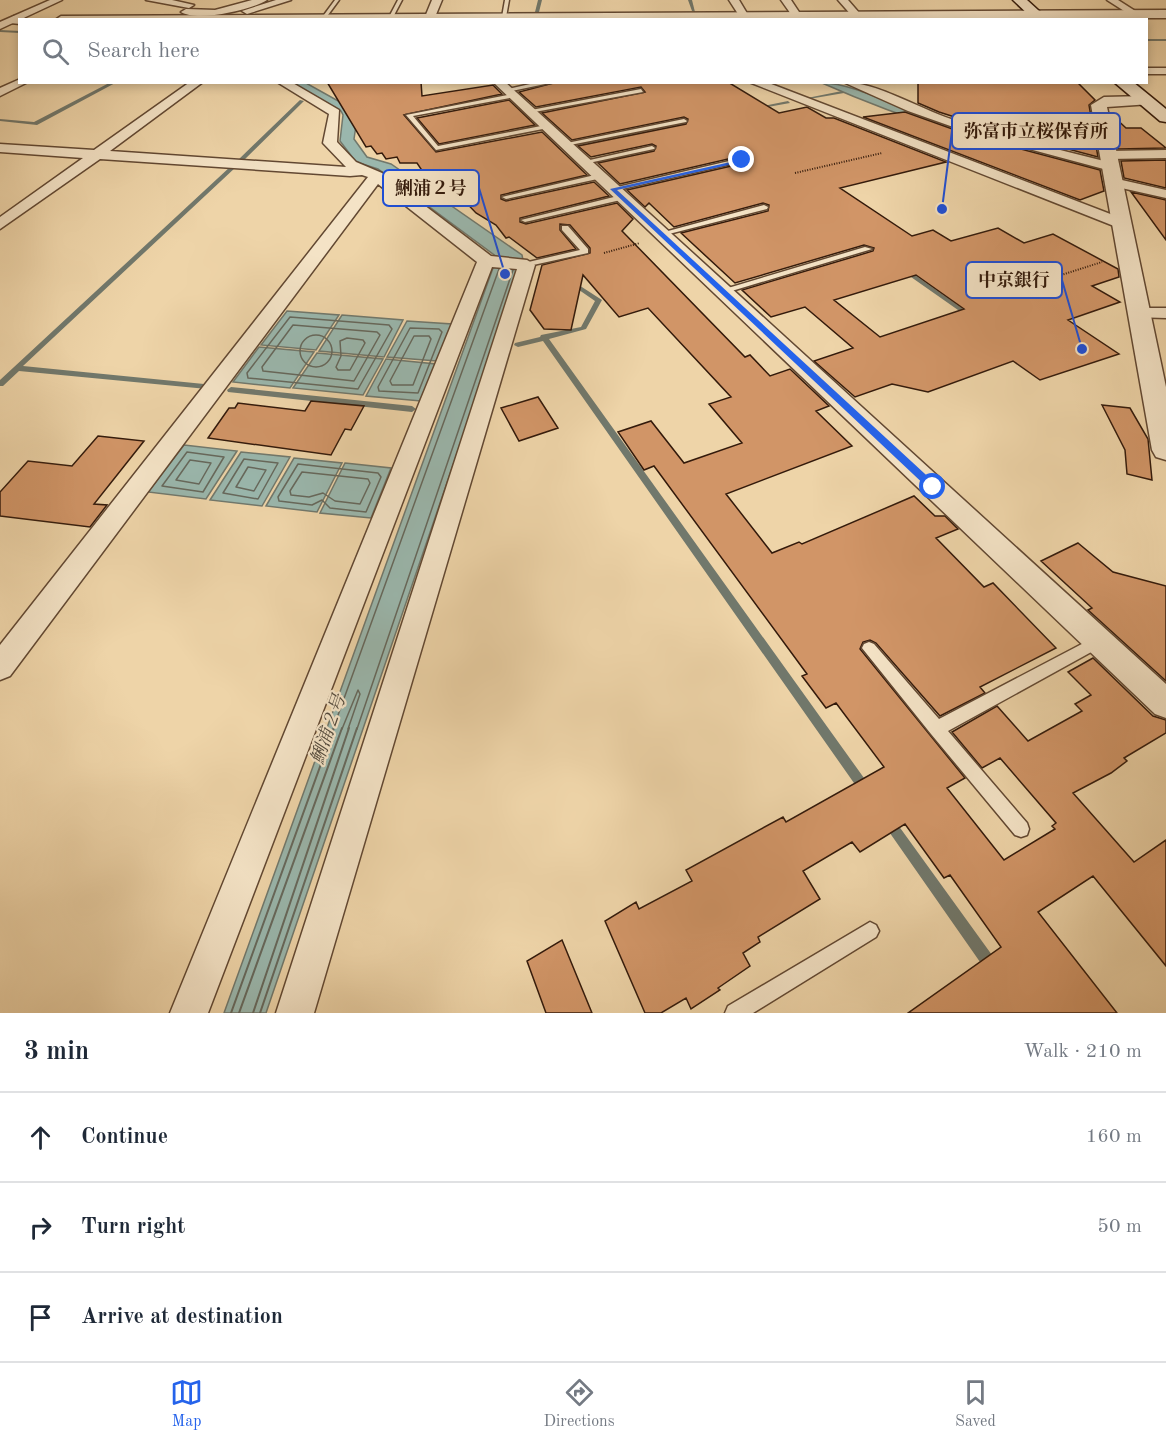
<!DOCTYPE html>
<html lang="en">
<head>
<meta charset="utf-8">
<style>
	:root { --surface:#fff; --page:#f2f2f3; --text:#1f2937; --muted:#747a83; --line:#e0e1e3; --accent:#2563eb }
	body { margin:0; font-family:"Old Standard TT","Noto Serif JP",serif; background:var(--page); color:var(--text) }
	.stop { position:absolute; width:18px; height:18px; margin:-14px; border:4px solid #2563eb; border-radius:50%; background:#fff }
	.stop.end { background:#2563eb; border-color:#fff; box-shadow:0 2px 6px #0008 }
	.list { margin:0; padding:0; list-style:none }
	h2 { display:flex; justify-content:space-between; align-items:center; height:78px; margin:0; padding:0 24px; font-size:26px }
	h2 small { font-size:20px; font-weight:400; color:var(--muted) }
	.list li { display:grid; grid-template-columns:39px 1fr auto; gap:18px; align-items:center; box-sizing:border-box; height:90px; padding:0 24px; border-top:2px solid var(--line) }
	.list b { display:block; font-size:22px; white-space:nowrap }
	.list em { font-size:20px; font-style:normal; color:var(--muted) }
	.icon { flex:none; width:33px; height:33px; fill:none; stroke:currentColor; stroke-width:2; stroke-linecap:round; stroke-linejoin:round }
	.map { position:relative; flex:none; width:1166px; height:1013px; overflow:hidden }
	.search { position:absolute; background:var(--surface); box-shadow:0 3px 9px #0003; left:18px; right:18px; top:18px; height:66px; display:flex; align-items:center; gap:15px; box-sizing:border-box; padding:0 21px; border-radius:0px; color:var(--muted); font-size:22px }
	.sheet { height:348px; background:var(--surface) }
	nav { display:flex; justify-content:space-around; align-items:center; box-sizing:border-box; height:84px; border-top:2px solid var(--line); background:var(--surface); font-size:16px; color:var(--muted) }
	nav a { display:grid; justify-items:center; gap:3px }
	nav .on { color:var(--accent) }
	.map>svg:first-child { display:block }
	.water { fill:#9ab7ad; stroke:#71786c; stroke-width:1.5 }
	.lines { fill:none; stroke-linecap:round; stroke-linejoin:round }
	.shore-far1 { stroke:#66685c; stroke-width:1.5 }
	.shore { stroke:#66685c; stroke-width:2 }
	.stream { fill:#71786c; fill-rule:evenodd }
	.building { fill:#d19567; stroke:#331a0b; stroke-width:1.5; fill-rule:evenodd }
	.service-casing { stroke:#624832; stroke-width:3 }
	.minor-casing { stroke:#624832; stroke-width:3 }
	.tertiary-casing { stroke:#624832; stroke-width:3 }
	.secondary-casing { stroke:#331a0b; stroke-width:3 }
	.path { stroke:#331a0b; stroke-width:2; stroke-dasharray:1 1.5; stroke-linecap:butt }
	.service { fill:#f4e3c6; fill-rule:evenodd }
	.minor { fill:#f4e3c6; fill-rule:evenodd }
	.tertiary { fill:#f4e3c6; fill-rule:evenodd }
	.secondary { fill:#f4e3c6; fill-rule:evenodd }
	.route { fill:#2563eb }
	.labels { text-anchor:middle; stroke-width:4.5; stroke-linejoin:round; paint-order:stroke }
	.water-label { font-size:18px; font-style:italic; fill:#52493c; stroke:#f4e3c6 }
	.leader { fill:none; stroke:#1d4ed8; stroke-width:2 }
	.callout-dot { fill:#1d4ed8; stroke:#f4e3c6; stroke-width:2 }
	.callout { fill:#f4e3c6; stroke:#1d4ed8; stroke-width:2 }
	.callout-label { font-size:18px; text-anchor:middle; font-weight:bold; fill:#331a0b }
</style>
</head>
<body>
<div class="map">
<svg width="1166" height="1013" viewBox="0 0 1166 1013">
	<rect width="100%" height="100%" fill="#eed4a8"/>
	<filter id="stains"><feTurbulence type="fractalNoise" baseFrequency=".00333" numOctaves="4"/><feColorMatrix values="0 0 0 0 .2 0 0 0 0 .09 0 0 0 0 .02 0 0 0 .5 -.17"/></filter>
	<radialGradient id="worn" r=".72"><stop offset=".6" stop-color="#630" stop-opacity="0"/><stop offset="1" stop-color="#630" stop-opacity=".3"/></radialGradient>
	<path class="water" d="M291 83H306L358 112 354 139 367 157 391 164 522 255 523 260 266 1013H224L497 257 378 169 356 162 340 141 343 115 341 111Z
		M822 83C849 82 895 106 923 115 982 136 1040 153 1100 169L1099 175C1005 150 912 123 822 83Z
		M287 311 339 315 316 350 261 345Z
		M342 315 403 320 384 357 319 351Z
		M407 321 452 324 437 361 387 357Z
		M259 347 314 352 290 388 233 382Z
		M317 353 383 359 363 395 293 388Z
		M386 359 436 364 421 401 366 396Z
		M184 445 237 451 206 499 148 492Z
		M241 452 290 457 262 506 210 500Z
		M294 458 342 463 317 512 266 506Z
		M345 463 391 468 371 518 320 513Z"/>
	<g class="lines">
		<path class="shore-far1" d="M290 317 389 325 392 329 358 389 248 378 247 373Z
			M293 325 377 332 380 335 354 381 263 371 262 367Z
			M410 328 439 329 442 332 418 393 379 391 378 387Z
			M300 351a16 16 0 1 1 32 0a16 16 0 1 1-32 0Z
			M414 336H429L431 339 413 385H392L390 381Z
			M347 338 363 340 365 343 350 370H338L336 367 341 356 340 341Z
			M187 452 224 457 203 492 162 486Z
			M244 459 278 463 258 499 223 493Z
			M190 460 211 463 199 484 176 480Z
			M298 464 378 473 381 477 366 512 330 508 322 500 312 505 279 501 278 497Z
			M248 467 266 470 254 491 236 487Z
			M302 472 368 479 370 483 360 504 335 501 323 493 309 497 291 495 290 491Z
			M333 729 499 269
			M342 729 358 690 360 694 348 729
			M357 729 513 270"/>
		<path class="shore" d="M231 1013 334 728
			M239 1013 342 728
			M253 1013 349 728
			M260 1013 357 728"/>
		<path class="stream" d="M538 0H542L539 12 537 13 535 12Z
			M688 0H692L695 12 692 11Z
			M0 30 20 31V33L0 32Z
			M1146 39H1166V41H1146Z
			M111 82H117L37 125 0 121V119L34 122Z
			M842 91 844 93 809 99 807 98Z
			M300 100 304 101 241 163H237V161Z
			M788 101 790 103 756 109 754 108Z
			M698 119H700V121L580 145 578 144Z
			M628 155 630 156V158L600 164 597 162Z
			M231 166 236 167 23 366 204 384 207 385V389L19 371 3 386H0V380Z
			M449 168 451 169V171L419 178 416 176Z
			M901 268H905L973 316 972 317H968L901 270Z
			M571 280 602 300 586 329 549 339 869 785 871 789 869 793 865 795 861 793 543 341 518 347 514 345 515 343 540 337 541 335 581 327 595 301 569 283V281Z
			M231 387 412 406 416 409 412 412 228 392 227 390Z
			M889 816 893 818 997 962 999 967 997 972 992 974 987 972 885 826 883 822 885 818Z"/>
	</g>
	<path class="building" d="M327 82H421L422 96 493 85 502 94 404 115 436 152 542 132 587 175 501 195V199L506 201 594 182 609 196 520 218V222L526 224 617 203 633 219 622 231 745 357 750 355 770 376 790 369 829 406 816 411 852 446 726 494 772 553 799 542 802 544 914 496 935 516H945L958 529 936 538 984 587 993 583 1056 648 980 687 985 693 940 716 876 643 870 640 863 642 860 649 965 778 947 788 1004 860 1055 829 1052 826 1056 823 1000 758 982 768 952 732 997 706 1028 741 1082 711 1075 704 1091 695 1068 672 1093 658 1153 716 1166 720V733L1124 758 1127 761 1111 773 1073 793 1134 862 1166 840V966L1093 876 1038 912 1117 1013H908L1001 947 950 875 944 878 905 824 860 852 852 842 803 871 820 899 758 937 760 942 743 953 750 966 718 988 720 990 691 1009 686 998 661 1013H645L605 921 636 902 639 909 692 881 686 870 783 817 786 822 884 767 836 703 826 708 802 676 807 674 654 466 644 470 618 432 651 421 684 463 742 443 709 404 731 397 648 308 619 317 583 275 571 330 544 329 530 310 542 265 590 253V248L570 225 560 224V230L576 249 537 258 509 237 506 238 496 225 476 213 456 192 453 193 436 170 423 172 417 163H400L397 157 386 159 382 153 377 154 371 146 366 147Z
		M557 82H728L779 113 807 107 826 118H834L946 162 840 188 912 236 933 230 951 241 998 228 1024 243 1053 234 1118 269 1119 277 1092 286 1120 302 1068 320 1119 354 1040 380 1013 361 928 392 892 384 855 397 814 361 853 348 805 307 771 317 742 290 873 251 874 248 864 245 735 283 681 233 768 211 769 205 763 203 674 227 649 203 645 207 627 190 744 163 746 158 741 156 620 184 598 163 654 151 656 146 652 144 591 157 578 146 686 124 688 119 684 117 572 140 542 113 645 92 641 87 536 107 519 92ZM916 275 964 309 880 337 834 300Z
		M918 82H1077L1095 100 1089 105 1098 157 992 129 939 112 918 103Z
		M509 100 535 125 439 144 417 118Z
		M905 112 972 136 1100 170 1104 191 1080 200 863 117Z
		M1111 114 1126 128H1141L1166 148 1118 149Z
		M1166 160V188L1124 178 1121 161Z
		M1131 192 1166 200V240Z
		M538 397 558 428 519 441 501 408Z
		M311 401 364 406 351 430 345 429 331 455 208 438 229 408H235L238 403 305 411Z
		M1102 405 1130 408 1148 439 1152 480 1127 474 1125 450Z
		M98 436 144 441 94 504 107 505 90 527 0 516V492L28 461 72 466Z
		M1078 543 1113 572 1166 586V681L1088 610 1092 608 1041 561Z
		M562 940 592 1013H546L527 961Z"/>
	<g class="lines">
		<defs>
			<path id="service" d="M335 0H339L325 19H321Z
				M398 0H402L392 19H388Z
				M505 0H509L506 17 504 18 502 17Z
				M539 82H555L507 92 504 90Z
				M641 89 643 92 529 113 526 111Z
				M513 94 515 97 413 116 438 146 546 125 548 126V128L436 150 406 115Z
				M684 119 687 121 686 122 565 146 562 144Z
				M652 146 655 148 654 149 584 164 581 162Z
				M742 158 745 160 744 161 613 191 609 189Z
				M599 174H602V178L506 199 502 197Z
				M622 195H625V199L525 222 521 220Z
				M764 205 768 207 767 209 661 236 657 234Z
				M562 226H568L588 249V253L524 267V263L580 250 562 230Z
				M865 247 872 249 725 293H719L718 291Z
				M1099 635 1104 637 1106 641 1104 645 948 731 1027 823 1029 829 1027 835 1021 837 1015 835 931 734 862 648 864 644 869 642 874 644 939 719Z
				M870 922 876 925 879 931 876 937 753 1013H725L728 1006Z"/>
			<path id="minor" d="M50 0H62L0 29V22Z
				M146 0H172L194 5 189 8Z
				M252 0H267C252 10 197 22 181 12L186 9 215 10Z
				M276 0H291L247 14 242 11Z
				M432 0H442L435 17 436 20H427L425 17Z
				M729 0H739L748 15 746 17H740Z
				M781 0H791L801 15 799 17H793Z
				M838 0H848L861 15 859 17H853Z
				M1107 0H1118L1140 14 1132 16Z
				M1146 68H1166V74H1146Z
				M20 79V82H28L0 96V88Z
				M190 82H203L110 151 346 167 323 143 329 114 277 82H291L339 110 337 142 356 162 382 173 491 256 527 260 535 265 314 1013H276L517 269 492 267 208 1013H170L477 262 378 184 10 676 0 680V645L368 177 362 175 350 176 100 159 0 229V217L83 158 0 152V144L94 150Z
				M493 82H505L1166 684V718L1155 714Z
				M749 82H766L1126 220 1128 223 1126 226H1114Z
				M843 82C876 82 918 108 951 119 1005 137 1061 150 1116 164L1118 167 1111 171 973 134 908 111Z
				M1166 150V158L1109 159 1102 155 1109 151Z
				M1113 178 1166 190V198L1108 185 1106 182Z
				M1139 308H1166V318L1133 317 1130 313Z"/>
			<path id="tertiary" d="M1166 10V18L55 20 61 16Z
				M14 16 24 17 26 20H20V24L10 23 8 20Z
				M1146 96 1154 101 1151 104 1107 107 1166 387V460L1156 457 1152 450 1091 105 1104 97Z"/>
			<path id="secondary" d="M1013 0H1027L1049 20H1034Z
				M1114 82H1133L1166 109V122L1160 121Z"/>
		</defs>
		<use href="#service" class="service-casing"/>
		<use href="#minor" class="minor-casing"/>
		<use href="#tertiary" class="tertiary-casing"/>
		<use href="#secondary" class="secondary-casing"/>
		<path class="path" d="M795 173 882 153
			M604 253 640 243
			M992 297 1102 262"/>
		<use href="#service" class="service"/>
		<use href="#minor" class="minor"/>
		<use href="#tertiary" class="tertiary"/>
		<use href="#secondary" class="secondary"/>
	</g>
	<path class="route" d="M744 159 742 162 617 190 937 485V490H930L610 189Z"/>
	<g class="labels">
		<g class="water-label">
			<text transform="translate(328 729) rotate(-71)" y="6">鯏浦２号</text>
		</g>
	</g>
	<path class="leader" d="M942 209L952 131M505 274L479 188M1082 349L1062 280"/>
	<g class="callout-dot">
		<circle cx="942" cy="209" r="6"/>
		<circle cx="505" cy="274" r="6"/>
		<circle cx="1082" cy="349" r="6"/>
	</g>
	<g class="callout">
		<rect x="952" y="113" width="168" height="36" rx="6"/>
		<rect x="383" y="170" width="96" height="36" rx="6"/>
		<rect x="966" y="262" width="96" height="36" rx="6"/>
	</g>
	<g class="callout-label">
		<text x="1036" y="137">弥富市立桜保育所</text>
		<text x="431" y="194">鯏浦２号</text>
		<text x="1014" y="286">中京銀行</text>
	</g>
	<rect width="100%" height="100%" filter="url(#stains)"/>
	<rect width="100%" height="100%" fill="url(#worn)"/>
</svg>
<div class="stop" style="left:933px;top:487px"></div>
<div class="stop end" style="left:742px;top:160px"></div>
<div class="search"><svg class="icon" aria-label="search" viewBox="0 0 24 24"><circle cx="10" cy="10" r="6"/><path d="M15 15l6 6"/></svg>Search here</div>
</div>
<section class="sheet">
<h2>3 min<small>Walk · 210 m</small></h2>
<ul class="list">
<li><svg class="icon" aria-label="ahead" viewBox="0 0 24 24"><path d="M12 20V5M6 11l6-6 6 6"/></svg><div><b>Continue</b></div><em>160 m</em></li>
<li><svg class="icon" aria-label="right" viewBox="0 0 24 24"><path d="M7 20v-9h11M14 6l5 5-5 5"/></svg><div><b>Turn right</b></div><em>50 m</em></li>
<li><svg class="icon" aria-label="arrive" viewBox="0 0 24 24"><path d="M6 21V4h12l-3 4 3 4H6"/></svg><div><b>Arrive at destination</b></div></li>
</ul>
</section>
<nav>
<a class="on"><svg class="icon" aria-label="map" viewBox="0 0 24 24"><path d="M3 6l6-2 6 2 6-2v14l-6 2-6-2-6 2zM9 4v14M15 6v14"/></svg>Map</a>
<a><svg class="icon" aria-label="directions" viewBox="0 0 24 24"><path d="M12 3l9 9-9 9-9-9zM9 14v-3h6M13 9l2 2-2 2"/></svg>Directions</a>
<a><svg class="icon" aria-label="saved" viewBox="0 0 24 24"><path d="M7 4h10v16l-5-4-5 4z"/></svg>Saved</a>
</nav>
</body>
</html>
